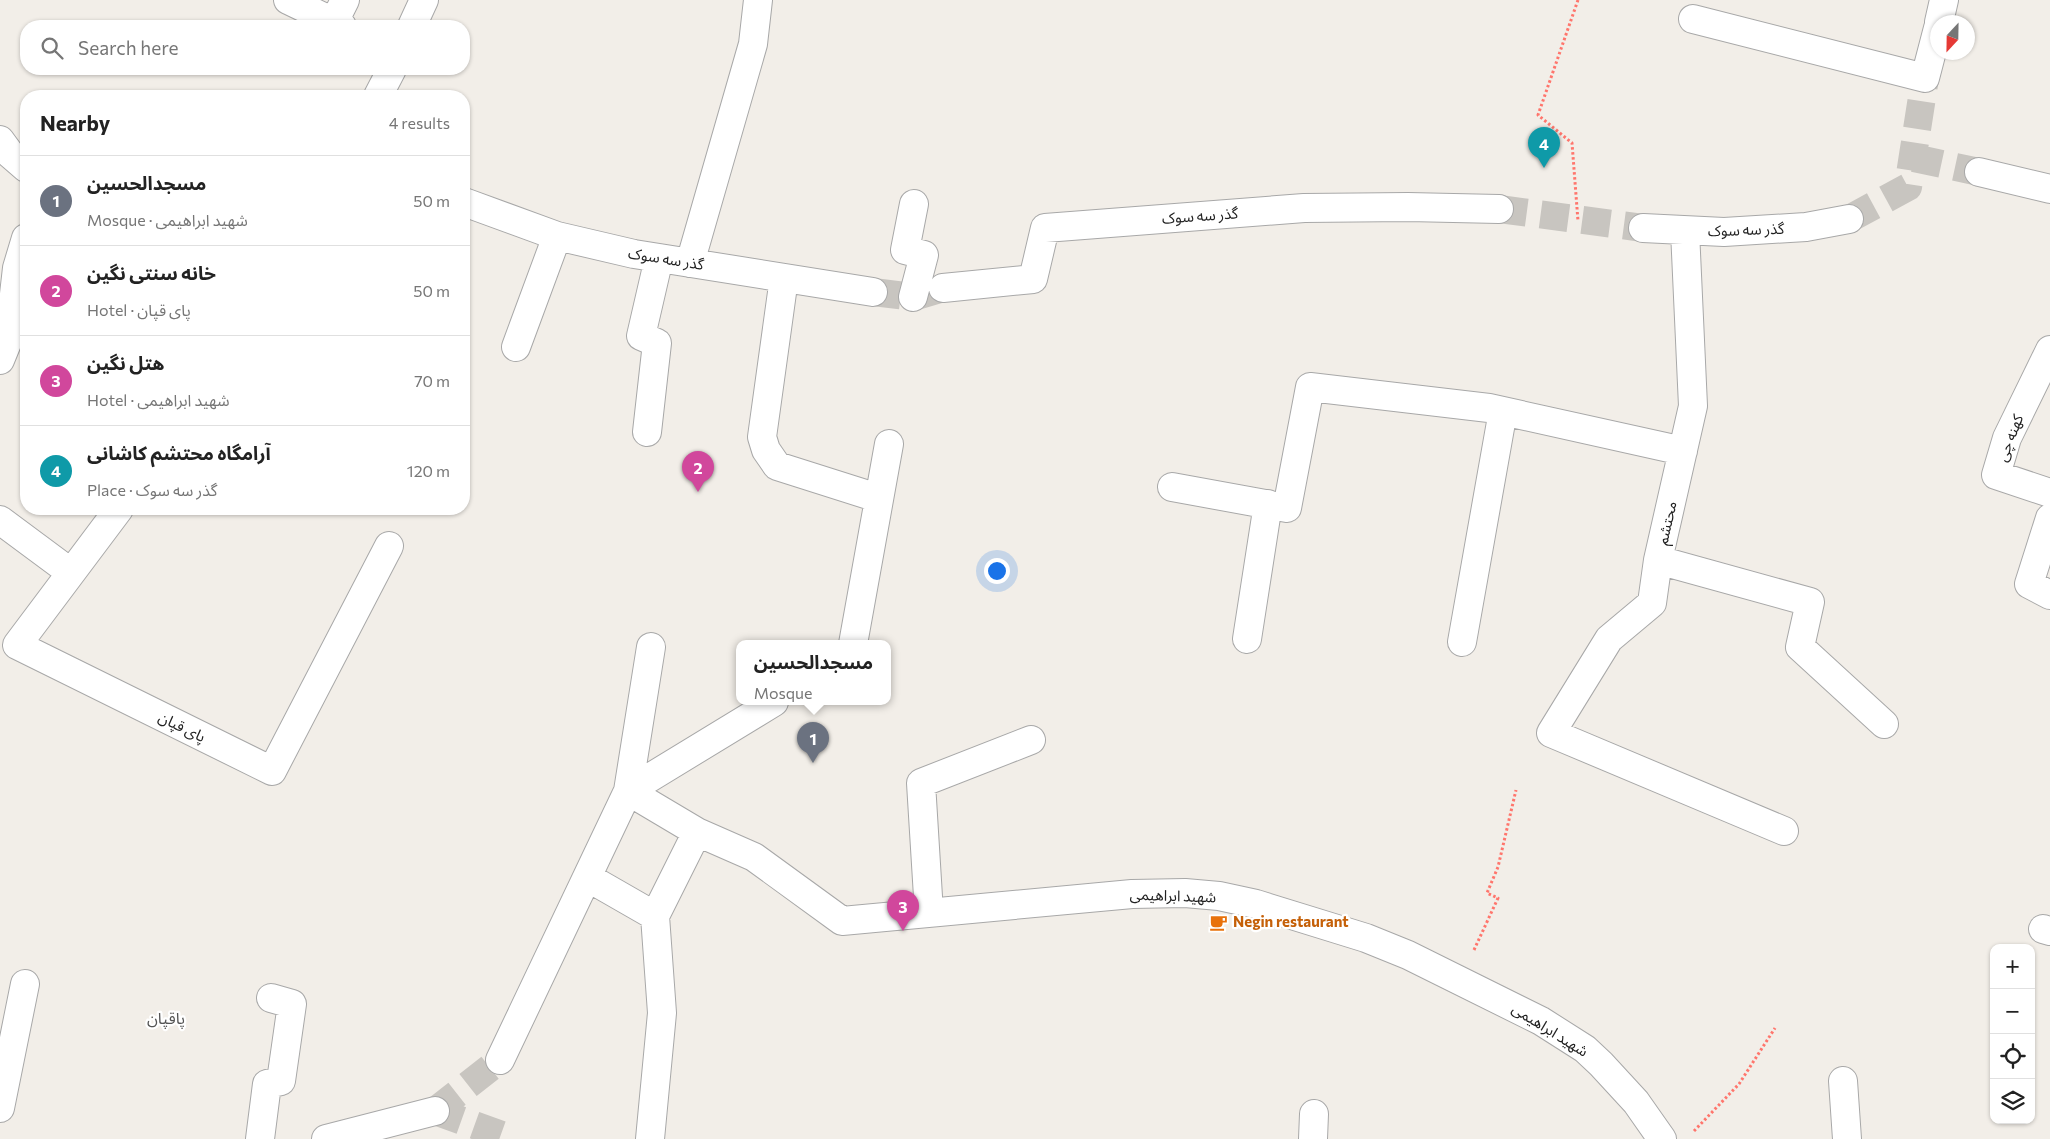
<!DOCTYPE html>
<html lang="en">
<head>
<meta charset="utf-8">
<style>
	:root { --surface:#fff; --page:#f2f2f2; --text:#222; --muted:#767676; --line:#e0e0e0; --accent:#d30009 }
	body { margin:0; font-family:Commissioner,"Noto Sans Arabic",sans-serif; background:var(--page); color:var(--text) }
	.controls { position:absolute; right:15px; bottom:15px; display:grid; overflow:hidden; border-radius:10px; box-shadow:0 1px 4px #0004 }
	.controls button { width:45px; height:45px; display:grid; place-items:center; padding:0; border:0; border-bottom:1px solid var(--line); background:var(--surface); color:var(--text); font:25px sans-serif }
	.compass { position:absolute; left:1930px; top:15px; width:45px; height:45px; border-radius:50%; background:var(--surface); box-shadow:0 1px 4px #0004; rotate:202deg }
	.you { position:absolute; left:996px; top:570px; width:18px; height:18px; margin:-12px; border:4px solid #fff; border-radius:50%; background:#1a73e8; box-shadow:0 0 0 8px #1a73e833 }
	.badge { display:grid; place-items:center; width:32px; height:32px; border-radius:50%; background:var(--accent); color:#fff; font-size:16px; font-weight:700 }
	.pin { position:absolute; translate:-50% -41px; filter:drop-shadow(0 1px 2px #0008) }
	.pin::after { content:''; position:absolute; top:26px; width:18px; height:15px; background:inherit; clip-path:polygon(0 0,100% 0,50% 100%) }
	.popup { position:absolute; left:736px; top:640px; width:155px; height:65px; box-sizing:border-box; display:grid; place-content:center; border-radius:10px; background:var(--surface); filter:drop-shadow(0 1px 4px #0005); font-size:16px; white-space:nowrap; color:var(--muted) }
	.popup b { font-size:19px; color:var(--text) }
	.popup::after { content:''; position:absolute; left:50%; top:100%; margin-left:-10px; border:10px solid transparent; border-top-color:var(--surface) }
	.list { margin:0; padding:0; list-style:none }
	h2 { display:flex; justify-content:space-between; align-items:center; height:65px; margin:0; padding:0 20px; font-size:21px }
	h2 small { font-size:16px; font-weight:400; color:var(--muted) }
	.list li { display:grid; grid-template-columns:32px 1fr auto; gap:15px; align-items:center; box-sizing:border-box; height:90px; padding:0 20px; border-top:1px solid var(--line) }
	.list b { display:block; font-size:19px; white-space:nowrap }
	.list p { margin:0; font-size:16px; white-space:nowrap; color:var(--muted) }
	.list em { font-size:16px; font-style:normal; color:var(--muted) }
	.icon { flex:none; width:28px; height:28px; fill:none; stroke:currentColor; stroke-width:2; stroke-linecap:round; stroke-linejoin:round }
	.map { position:relative; flex:none; width:2050px; height:1139px; overflow:hidden }
	.search { position:absolute; background:var(--surface); box-shadow:0 1px 4px #0004; left:20px; top:20px; width:450px; height:55px; display:flex; align-items:center; gap:12px; box-sizing:border-box; padding:0 18px; border-radius:20px; color:var(--muted); font-size:19px }
	.panel { position:absolute; background:var(--surface); box-shadow:0 1px 4px #0004; left:20px; top:90px; width:450px; height:425px; border-radius:20px }
	.map>svg:first-child { display:block }
	.lines { fill:none; stroke-linecap:round; stroke-linejoin:round }
	.minor-tunnel { stroke:#c8c5c0; stroke-width:28; stroke-dasharray:28 14; stroke-linecap:butt }
	.minor-casing { stroke:#a8a8a8; stroke-width:30 }
	.path { stroke:#ff756c; stroke-width:3; stroke-dasharray:2.5 2.5; stroke-linecap:butt }
	.minor { stroke:#fff; stroke-width:28 }
	.labels { text-anchor:middle; stroke-width:4.5; stroke-linejoin:round; paint-order:stroke }
	.street-label { font-size:15px; fill:#212121; stroke:#fff }
	.food-label { font-size:15px; font-weight:bold; fill:#c56008; stroke:#fff; text-anchor:start }
	.neighbourhood-label { font-size:16px; fill:#545454; stroke:#fff }
</style>
</head>
<body>
<div class="map">
<svg width="2050" height="1139" viewBox="0 0 2050 1139">
	<rect width="100%" height="100%" fill="#f2eee8"/>
	<g class="lines">
		<path class="minor-tunnel" d="M1914 158 1979 172
			M1499 209 1643 228
			M1849 219 1908 187 1925 78
			M873 292 913 297 943 288
			M435 1111 513 1139
			M435 1111 500 1060"/>
		<defs>
			<path id="minor" d="M288 0 342 26
				M1693 19 1925 78 1938 28
				M334 22 345 0
				M1939 22 1944 0
				M412 26 424 0
				M378 96 392 69
				M0 140 11 155 26 168
				M1979 172 2050 189
				M464 202 557 236 634 254 873 292
				M1643 228 1724 232 1806 227 1849 219
				M1685 231 1693 406 1658 560 1810 602 1800 647 1884 724
				M690 263 753 44 758 0
				M784 278 762 437 766 450 777 466 878 498
				M943 288 1033 279 1045 228 1304 208 1408 207 1499 209
				M913 297 924 255 905 250 914 204
				M516 347 557 236
				M2050 350 2007 438 1996 475 2050 493
				M0 360 9 338 17 268 26 238
				M647 432 657 343 641 336 659 258
				M1172 487 1287 508 1310 387 1489 408 1683 451
				M119 509 17 645 272 771 389 546
				M2050 518 2029 584 2050 595
				M0 520 70 572
				M1658 560 1652 603 1609 639 1551 733 1784 831
				M1247 639 1268 504
				M1462 642 1503 411
				M853 644 889 444
				M628 791 774 702
				M628 791 651 647
				M587 877 655 916
				M929 913 921 783 1031 740
				M2043 929 2050 931
				M500 1060 628 791 697 832 754 857 842 921 1132 894 1185 893 1219 896 1256 904 1366 938 1408 955 1541 1021 1585 1049 1601 1064 1636 1102 1662 1139
				M1843 1081 1847 1139
				M0 1108 25 984
				M260 1139 267 1084 281 1081 292 1004 271 998
				M326 1139 435 1111
				M650 1139 662 1013 655 916 697 832
				M1313 1139 1314 1114"/>
		</defs>
		<use href="#minor" class="minor-casing"/>
		<path class="path" d="M1578 0 1538 115 1572 143 1578 221
			M1474 950 1498 898 1487 893 1498 867 1516 790
			M1694 1131 1739 1084 1775 1028"/>
		<use href="#minor" class="minor"/>
	</g>
	<defs>
		<symbol id="cafe-bare" viewBox="-9 -9 18 18"><path d="M-5.5-4.5H6V0H3Q3 3.5 0 3.5H-2.5Q-5.5 3.5-5.5 0ZM3-3.2v2h1.7v-2ZM-6 4.5H4V6H-6Z" fill="#e8710a" stroke="#fff" stroke-width="2.5" paint-order="stroke"/></symbol>
	</defs>
	<g fill-rule="evenodd">
		<use href="#cafe-bare" x="1206" y="910" width="25" height="25"/>
	</g>
	<g class="labels">
		<g class="street-label">
			<text transform="translate(1200 216) rotate(-4)" y="5">گذر سه سوک</text>
			<text transform="translate(1746 230) rotate(-2)" y="5">گذر سه سوک</text>
			<text transform="translate(666 259) rotate(9)" y="5">گذر سه سوک</text>
			<text transform="translate(2010 438) rotate(-69)" y="5">کهنه چی</text>
			<text transform="translate(1667 523) rotate(-77)" y="5">محتشم</text>
			<text transform="translate(182 727) rotate(26)" y="5">پای قپان</text>
			<text transform="translate(1173 896) rotate(2)" y="5">شهید ابراهیمی</text>
			<text transform="translate(1550 1030) rotate(32)" y="5">شهید ابراهیمی</text>
		</g>
		<g class="food-label">
			<text x="1233" y="927">Negin restaurant</text>
		</g>
		<g class="neighbourhood-label">
			<text x="166" y="1024">پاقپان</text>
		</g>
	</g>
</svg>
<div class="controls">
<button>+</button>
<button>−</button>
<button><svg class="icon" aria-label="locate" viewBox="0 0 24 24"><circle cx="12" cy="12" r="6"/><path d="M12 2v4M12 18v4M2 12h4M18 12h4"/></svg></button>
<button><svg class="icon" aria-label="layers" viewBox="0 0 24 24"><path d="M12 4l9 5-9 5-9-5zM3 14l9 5 9-5"/></svg></button>
</div>
<svg class="compass" viewBox="-18 -18 36 36"><path d="M0-13l5 13h-10z" fill="#e53935"/><path d="M0 13l5-13h-10z" fill="#767676"/></svg>
<div class="you"></div>
<div class="pin badge" style="left:813px;top:763px;background:#6b7280">1</div>
<div class="popup"><b>مسجدالحسین</b>Mosque</div>
<div class="pin badge" style="left:698px;top:492px;background:#d1479c">2</div>
<div class="pin badge" style="left:903px;top:931px;background:#d1479c">3</div>
<div class="pin badge" style="left:1544px;top:168px;background:#0f9aa8">4</div>
<div class="search"><svg class="icon" aria-label="search" viewBox="0 0 24 24"><circle cx="10" cy="10" r="6"/><path d="M15 15l6 6"/></svg>Search here</div>
<section class="panel">
<h2>Nearby<small>4 results</small></h2>
<ul class="list">
<li><span class="badge" style="background:#6b7280">1</span><div><b>مسجدالحسین</b><p>Mosque · شهید ابراهیمی</p></div><em>50 m</em></li>
<li><span class="badge" style="background:#d1479c">2</span><div><b>خانه سنتی نگین</b><p>Hotel · پای قپان</p></div><em>50 m</em></li>
<li><span class="badge" style="background:#d1479c">3</span><div><b>هتل نگین</b><p>Hotel · شهید ابراهیمی</p></div><em>70 m</em></li>
<li><span class="badge" style="background:#0f9aa8">4</span><div><b>آرامگاه محتشم کاشانی</b><p>Place · گذر سه سوک</p></div><em>120 m</em></li>
</ul>
</section>
</div>
</body>
</html>
